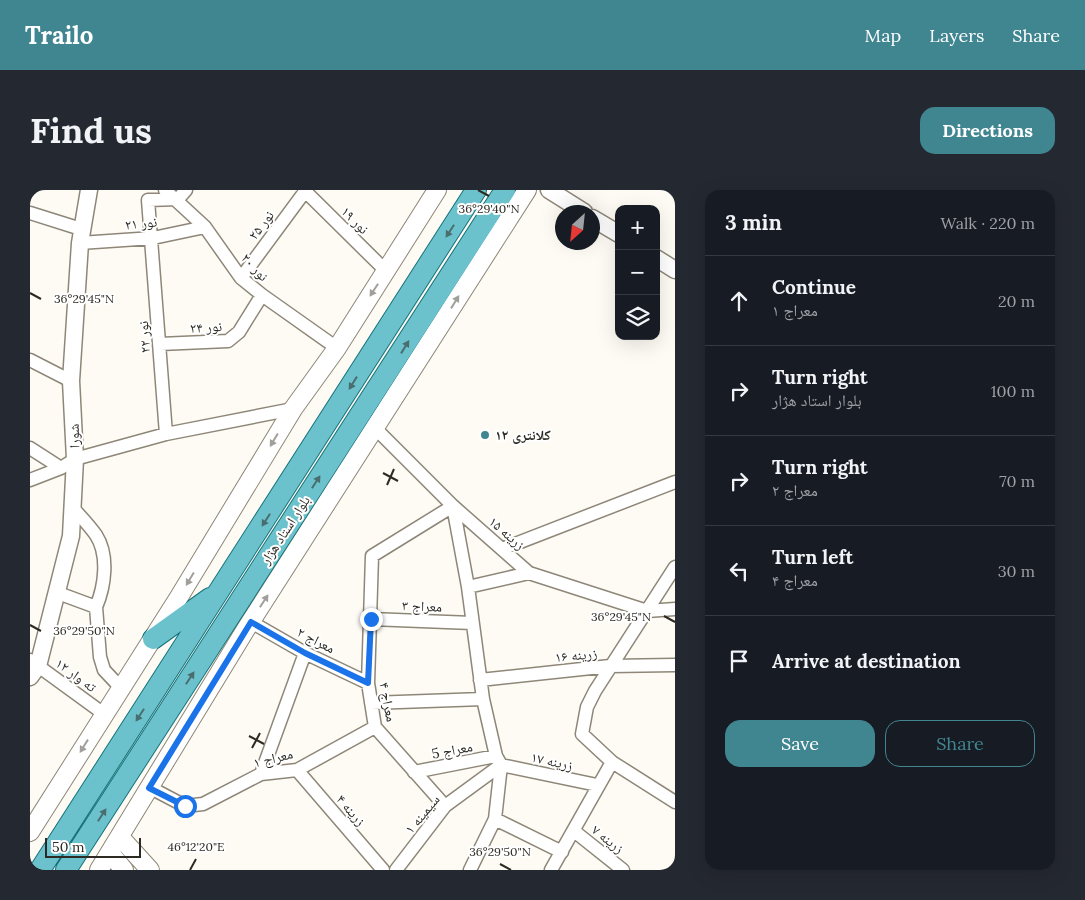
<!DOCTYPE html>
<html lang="en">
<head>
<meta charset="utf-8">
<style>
	:root { --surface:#171b24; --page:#242831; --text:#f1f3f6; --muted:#9ea1a6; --line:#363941; --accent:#408691 }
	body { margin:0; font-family:Lora,"Noto Naskh Arabic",serif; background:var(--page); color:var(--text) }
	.controls { position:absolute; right:15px; top:15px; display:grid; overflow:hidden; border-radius:10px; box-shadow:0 5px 20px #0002 }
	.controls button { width:45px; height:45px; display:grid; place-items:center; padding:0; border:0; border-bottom:1px solid var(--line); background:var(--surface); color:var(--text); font:25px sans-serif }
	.compass { position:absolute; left:525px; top:15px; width:45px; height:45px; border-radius:50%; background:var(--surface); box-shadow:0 5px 20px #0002; rotate:207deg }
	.scale { position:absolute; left:15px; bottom:12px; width:96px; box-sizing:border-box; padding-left:5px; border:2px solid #2c2a23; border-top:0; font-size:14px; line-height:18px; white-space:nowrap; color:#2c2a23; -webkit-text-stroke:4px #fff; paint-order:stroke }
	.stop { position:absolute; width:15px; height:15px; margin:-11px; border:4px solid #1a73e8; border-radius:50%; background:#fff }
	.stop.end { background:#1a73e8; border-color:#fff; box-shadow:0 1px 5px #0008 }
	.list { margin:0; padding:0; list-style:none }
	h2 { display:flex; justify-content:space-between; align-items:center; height:65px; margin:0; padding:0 20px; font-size:21px }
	h2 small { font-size:16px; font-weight:400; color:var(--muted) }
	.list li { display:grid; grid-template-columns:32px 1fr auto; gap:15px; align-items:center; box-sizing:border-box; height:90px; padding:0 20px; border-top:1px solid var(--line) }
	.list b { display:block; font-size:19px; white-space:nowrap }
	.list p { margin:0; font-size:16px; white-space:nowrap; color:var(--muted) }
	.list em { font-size:16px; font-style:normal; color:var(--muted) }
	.actions { display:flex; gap:10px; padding:15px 20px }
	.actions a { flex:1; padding:11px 0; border:1px solid var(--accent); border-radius:15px; text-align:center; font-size:18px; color:var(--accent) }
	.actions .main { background:var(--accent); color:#fff }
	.icon { flex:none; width:28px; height:28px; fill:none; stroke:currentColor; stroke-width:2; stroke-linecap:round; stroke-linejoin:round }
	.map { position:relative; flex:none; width:645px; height:680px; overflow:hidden; border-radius:15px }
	header { display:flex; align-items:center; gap:30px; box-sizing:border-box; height:70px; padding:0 25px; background:var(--accent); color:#fff }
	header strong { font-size:24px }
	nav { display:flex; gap:28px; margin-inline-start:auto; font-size:18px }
	.intro { display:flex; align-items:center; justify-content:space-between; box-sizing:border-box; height:120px; padding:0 30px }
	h1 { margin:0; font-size:35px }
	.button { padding:12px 22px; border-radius:15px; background:var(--accent); color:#fff; font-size:18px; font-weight:700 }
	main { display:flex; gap:30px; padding:0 30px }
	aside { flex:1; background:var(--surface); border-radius:15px; box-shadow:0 5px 20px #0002 }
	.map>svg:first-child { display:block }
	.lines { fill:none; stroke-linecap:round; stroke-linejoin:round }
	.minor-casing { stroke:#8e8778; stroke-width:15 }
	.tertiary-casing { stroke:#8e8778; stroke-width:19 }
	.secondary-casing { stroke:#8e8778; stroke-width:20 }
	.primary-casing { stroke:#16737b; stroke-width:22 }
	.minor { stroke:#fff; stroke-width:12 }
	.tertiary { stroke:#fff; stroke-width:16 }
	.secondary { stroke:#fff; stroke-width:18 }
	.primary { stroke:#6cc2cc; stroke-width:20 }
	.oneway { fill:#496e6f }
	.oneway2 { fill:#a09f9c }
	.route { stroke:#1a73e8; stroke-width:6 }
	.ticks { fill:none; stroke:#2c2a23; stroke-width:2 }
	.poi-dot { fill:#408691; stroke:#fff; stroke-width:2 }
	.labels { text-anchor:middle; stroke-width:4; stroke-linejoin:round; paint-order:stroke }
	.street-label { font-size:14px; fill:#2c2a23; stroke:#fff }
	.poi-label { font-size:14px; font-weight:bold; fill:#2c2a23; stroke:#fff; text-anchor:start }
	.ticks-label { font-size:12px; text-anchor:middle; fill:#2c2a23; stroke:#fff; stroke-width:4; stroke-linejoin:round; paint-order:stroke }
</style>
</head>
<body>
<header>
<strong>Trailo</strong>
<nav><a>Map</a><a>Layers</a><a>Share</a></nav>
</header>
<div class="intro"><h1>Find us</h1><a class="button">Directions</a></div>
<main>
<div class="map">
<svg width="645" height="680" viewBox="0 0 645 680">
	<rect width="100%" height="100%" fill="#fefbf5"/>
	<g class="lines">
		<defs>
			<path id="minor" d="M135 0 175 37 211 88 232 105 307 158
				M274 0 356 81
				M0 23 51 39
				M50 53 123 48 175 37
				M211 88 276 0
				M130 154 198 151 209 142 232 105
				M0 170 41 191
				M346 239 423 316 499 383 617 421 645 419
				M136 244 118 10 148 9 156 0
				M0 258 31 278
				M0 290 31 278 45 269 136 244 263 219
				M43 318C51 327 59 335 66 345 79 365 75 396 66 417
				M472 359 645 292
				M645 377 565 501 557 517 552 544 582 572 645 612
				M438 397 499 383
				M28 403 66 417 70 467 74 480 91 498
				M341 429 442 433
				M221 432 275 463 338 493
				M0 470 74 524
				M450 490 580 476 645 475
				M341 513 453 509
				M267 580 353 680
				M384 582 466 566
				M231 584 275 463
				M119 597 155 616 173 614 231 584 267 580 345 537
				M415 616 345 537 338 493 342 366 423 316 438 397 453 509 466 566 471 575 465 629 440 680
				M465 629 532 662
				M544 641 593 680
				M366 680 415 616 471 575 567 595
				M521 680 582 572"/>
			<path id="tertiary" d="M519 0 554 22
				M562 28 589 44
				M626 68 645 80
				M0 487 8 476 41 346 45 269 41 191 50 53 59 0"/>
			<path id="secondary" d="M0 642 149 407 263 219 307 158 407 0
				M90 647 120 680
				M80 663 94 680
				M69 680 216 439 497 0"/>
			<path id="primary" d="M123 449 180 408
				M10 680 446 0
				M36 680 475 0"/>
		</defs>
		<use href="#minor" class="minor-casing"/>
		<use href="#tertiary" class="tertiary-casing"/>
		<use href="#secondary" class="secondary-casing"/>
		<use href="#primary" class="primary-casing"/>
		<use href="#minor" class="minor"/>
		<use href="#tertiary" class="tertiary"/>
		<use href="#secondary" class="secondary"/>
		<use href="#primary" class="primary"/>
	</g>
	<defs><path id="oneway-solid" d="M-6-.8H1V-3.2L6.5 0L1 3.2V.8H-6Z" transform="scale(1.25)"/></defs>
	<g class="oneway">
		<use href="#oneway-solid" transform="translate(420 41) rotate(123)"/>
		<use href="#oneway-solid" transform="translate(375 157) rotate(-58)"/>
		<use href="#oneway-solid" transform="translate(323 193) rotate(122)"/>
		<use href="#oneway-solid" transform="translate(286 292) rotate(-57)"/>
		<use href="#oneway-solid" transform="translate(236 330) rotate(123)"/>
		<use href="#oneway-solid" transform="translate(160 488) rotate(-57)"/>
		<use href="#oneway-solid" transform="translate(110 525) rotate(123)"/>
		<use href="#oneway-solid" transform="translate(72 625) rotate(-57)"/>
	</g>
	<g class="oneway2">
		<use href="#oneway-solid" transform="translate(344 100) rotate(123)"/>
		<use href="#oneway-solid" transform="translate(425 112) rotate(-58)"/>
		<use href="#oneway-solid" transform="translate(244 250) rotate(121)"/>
		<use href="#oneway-solid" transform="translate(160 389) rotate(121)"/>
		<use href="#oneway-solid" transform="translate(234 411) rotate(-57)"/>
		<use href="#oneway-solid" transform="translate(54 556) rotate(122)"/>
	</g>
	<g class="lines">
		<path class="route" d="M155 616 119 598 221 432 275 463 338 493 341 429"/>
	</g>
	<path class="ticks" d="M448 0 459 6M0 103 11 109M353 283 368 291M357 295 364 279M634 426 645 432M0 435 11 441M219 546 234 554M222 558 230 543M470 674 481 680M160 680 166 669"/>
	<circle class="poi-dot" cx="455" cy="245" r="5"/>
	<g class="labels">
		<g class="street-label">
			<text transform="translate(325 30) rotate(45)" y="5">نور ۱۹</text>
			<text transform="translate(111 33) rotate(-6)" y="5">نور ۲۱</text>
			<text transform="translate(231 35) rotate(-53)" y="5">نور ۲۵</text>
			<text transform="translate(225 77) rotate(47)" y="5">نور ۲۰</text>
			<text transform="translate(176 137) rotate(-4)" y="5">نور ۲۴</text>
			<text transform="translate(114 147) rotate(-94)" y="5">نور ۲۲</text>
			<text transform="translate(44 246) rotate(-92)" y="5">شورا</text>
			<text transform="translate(255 340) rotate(-57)" y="5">بلوار استاد هژار</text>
			<text transform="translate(477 343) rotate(41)" y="5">زرینه ۱۵</text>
			<text transform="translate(392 416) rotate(2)" y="5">معراج ۳</text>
			<text transform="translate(286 450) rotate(27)" y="5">معراج ۲</text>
			<text transform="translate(546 465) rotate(-6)" y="5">زرینه ۱۶</text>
			<text transform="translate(46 485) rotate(36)" y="5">ته وار ۱۲</text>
			<text transform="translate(358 512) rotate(79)" y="5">معراج ۴</text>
			<text transform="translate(422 560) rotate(-11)" y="5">معراج 5</text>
			<text transform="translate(243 568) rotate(-14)" y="5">معراج ۱</text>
			<text transform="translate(522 571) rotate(12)" y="5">زرینه ۱۷</text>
			<text transform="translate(321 620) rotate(49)" y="5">زرینه ۴</text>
			<text transform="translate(392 624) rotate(-50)" y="5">سیمینه ۱</text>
			<text transform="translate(578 649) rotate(38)" y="5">زرینه ۷</text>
		</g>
		<g class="poi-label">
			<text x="465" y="250">کلانتری ۱۲</text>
		</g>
	</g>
	<g class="ticks-label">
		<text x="459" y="23">36°29'40"N</text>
		<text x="54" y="113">36°29'45"N</text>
		<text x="591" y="431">36°29'45"N</text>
		<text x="54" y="445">36°29'50"N</text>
		<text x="166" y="661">46°12'20"E</text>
		<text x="470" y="666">36°29'50"N</text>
	</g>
</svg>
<div class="controls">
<button>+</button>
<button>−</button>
<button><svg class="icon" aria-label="layers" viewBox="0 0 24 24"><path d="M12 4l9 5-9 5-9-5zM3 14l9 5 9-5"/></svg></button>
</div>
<svg class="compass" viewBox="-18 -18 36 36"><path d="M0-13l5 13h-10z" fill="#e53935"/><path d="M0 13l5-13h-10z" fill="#9ea1a6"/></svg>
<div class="scale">50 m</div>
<div class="stop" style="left:155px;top:616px"></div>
<div class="stop end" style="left:341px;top:429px"></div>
</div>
<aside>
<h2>3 min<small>Walk · 220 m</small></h2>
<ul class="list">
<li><svg class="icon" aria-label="ahead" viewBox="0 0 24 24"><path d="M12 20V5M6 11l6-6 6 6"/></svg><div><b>Continue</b><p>معراج ۱</p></div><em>20 m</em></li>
<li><svg class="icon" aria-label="right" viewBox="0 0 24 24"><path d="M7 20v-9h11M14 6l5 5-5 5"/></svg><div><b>Turn right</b><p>بلوار استاد هژار</p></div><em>100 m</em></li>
<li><svg class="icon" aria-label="right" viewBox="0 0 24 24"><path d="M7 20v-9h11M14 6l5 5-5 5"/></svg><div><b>Turn right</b><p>معراج ۲</p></div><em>70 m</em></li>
<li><svg class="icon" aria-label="left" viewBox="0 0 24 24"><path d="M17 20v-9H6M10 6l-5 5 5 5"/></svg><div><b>Turn left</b><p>معراج ۴</p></div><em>30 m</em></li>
<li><svg class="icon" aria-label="arrive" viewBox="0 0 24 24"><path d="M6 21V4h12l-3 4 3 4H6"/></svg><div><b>Arrive at destination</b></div></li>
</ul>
<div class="actions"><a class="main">Save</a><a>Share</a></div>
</aside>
</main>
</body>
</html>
